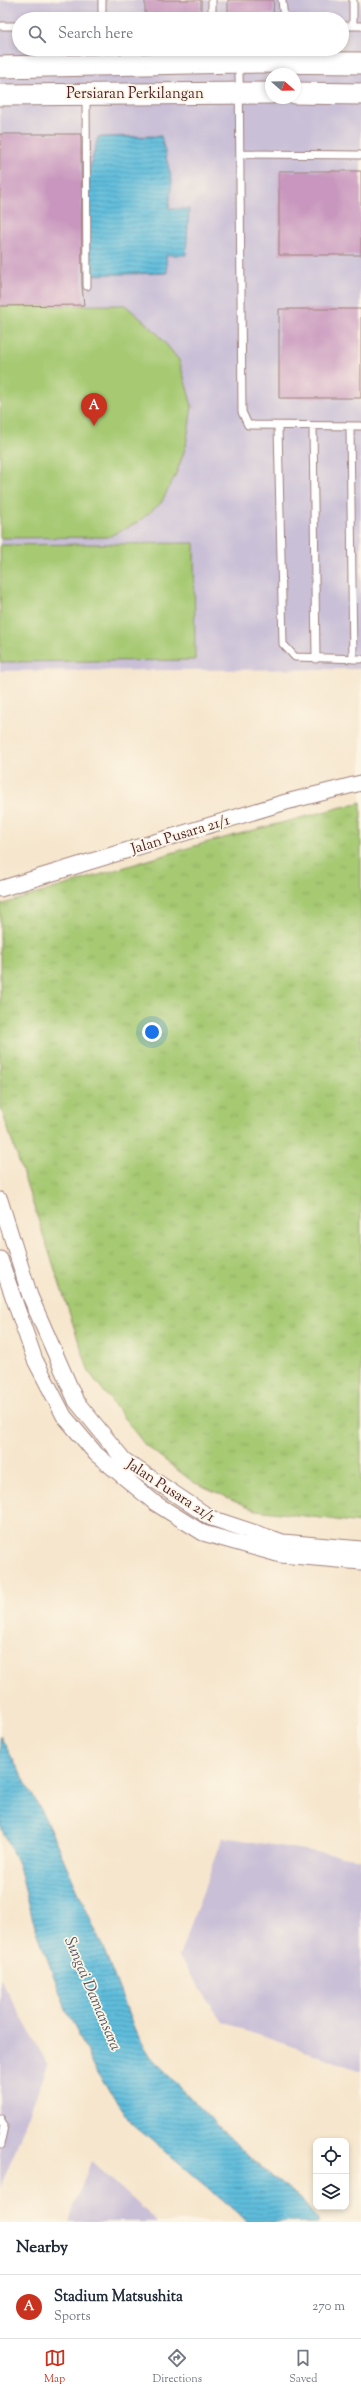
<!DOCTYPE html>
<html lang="en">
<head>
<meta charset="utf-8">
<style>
	:root { --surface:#fff; --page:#f2f2f3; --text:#1f2937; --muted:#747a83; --line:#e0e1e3; --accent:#c8321e }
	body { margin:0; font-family:"Sorts Mill Goudy",serif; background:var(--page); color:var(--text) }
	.controls { position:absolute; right:12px; bottom:12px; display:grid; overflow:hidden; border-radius:8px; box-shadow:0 2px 6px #0003 }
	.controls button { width:36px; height:36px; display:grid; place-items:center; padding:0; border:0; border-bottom:1px solid var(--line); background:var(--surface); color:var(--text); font:20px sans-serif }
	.compass { position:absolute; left:265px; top:68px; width:36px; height:36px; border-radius:50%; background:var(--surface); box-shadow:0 2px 6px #0003; rotate:110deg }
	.you { position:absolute; left:152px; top:1032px; width:14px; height:14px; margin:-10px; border:3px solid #fff; border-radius:50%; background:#1a73e8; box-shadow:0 0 0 6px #1a73e833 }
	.badge { display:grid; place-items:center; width:26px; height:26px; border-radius:50%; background:var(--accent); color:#fff; font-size:13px; font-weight:700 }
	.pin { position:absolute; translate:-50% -33px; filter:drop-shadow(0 1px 2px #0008) }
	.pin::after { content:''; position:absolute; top:21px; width:14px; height:12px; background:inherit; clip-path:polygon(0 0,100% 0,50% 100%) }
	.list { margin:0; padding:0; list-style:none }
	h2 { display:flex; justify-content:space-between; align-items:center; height:52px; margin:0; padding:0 16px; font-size:17px }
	h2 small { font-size:13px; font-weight:400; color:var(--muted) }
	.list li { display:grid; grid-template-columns:26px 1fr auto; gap:12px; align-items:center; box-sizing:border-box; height:64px; padding:0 16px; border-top:1px solid var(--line) }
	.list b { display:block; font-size:15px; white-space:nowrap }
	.list p { margin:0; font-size:13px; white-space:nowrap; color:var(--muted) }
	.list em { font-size:13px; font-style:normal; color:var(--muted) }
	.icon { flex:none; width:22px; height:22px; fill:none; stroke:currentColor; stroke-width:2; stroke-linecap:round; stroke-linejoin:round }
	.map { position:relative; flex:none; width:361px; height:2222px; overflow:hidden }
	.search { position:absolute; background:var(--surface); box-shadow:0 2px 6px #0003; left:12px; right:12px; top:12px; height:44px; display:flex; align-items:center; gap:10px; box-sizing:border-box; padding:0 14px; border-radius:22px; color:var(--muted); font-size:15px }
	.sheet { height:116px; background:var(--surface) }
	nav { display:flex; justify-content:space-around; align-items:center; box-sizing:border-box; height:56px; border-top:1px solid var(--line); background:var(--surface); font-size:11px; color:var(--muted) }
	nav a { display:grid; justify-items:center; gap:2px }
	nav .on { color:var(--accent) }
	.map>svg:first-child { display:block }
	.industrial { fill:#c9bfd7; fill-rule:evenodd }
	.grass { fill:url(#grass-tufts); stroke:#78744e }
	.green { fill:#a6c972; stroke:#78744e }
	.water { fill:url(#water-rules); stroke:#546e84 }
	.building { fill:#c896be }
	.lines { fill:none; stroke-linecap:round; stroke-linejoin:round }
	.lane-casing { stroke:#a0827c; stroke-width:9 }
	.street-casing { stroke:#a0827c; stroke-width:17 }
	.secondary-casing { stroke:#a0827c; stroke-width:23 }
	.lane { stroke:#fff; stroke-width:7 }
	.street { stroke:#fff; stroke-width:15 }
	.secondary { stroke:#fff; stroke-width:21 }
	.labels { text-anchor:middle; stroke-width:3.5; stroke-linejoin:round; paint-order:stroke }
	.street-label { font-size:15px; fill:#4a1f2b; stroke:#fcf5e5 }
	.water-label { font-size:16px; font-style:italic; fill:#515669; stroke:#fcf5e5 }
</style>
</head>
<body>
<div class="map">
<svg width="361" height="2222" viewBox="0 0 361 2222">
	<defs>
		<pattern id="grass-tufts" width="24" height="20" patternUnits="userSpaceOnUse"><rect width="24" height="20" fill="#a6c972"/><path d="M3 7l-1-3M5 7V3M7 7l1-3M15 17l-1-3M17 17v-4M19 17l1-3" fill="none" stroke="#90ac63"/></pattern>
		<pattern id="water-rules" width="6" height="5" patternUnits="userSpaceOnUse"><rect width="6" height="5" fill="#5ebddc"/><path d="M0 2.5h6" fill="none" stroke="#5099b3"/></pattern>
	</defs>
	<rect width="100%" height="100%" fill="#fcf5e5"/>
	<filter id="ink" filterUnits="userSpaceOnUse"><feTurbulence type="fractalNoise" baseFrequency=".025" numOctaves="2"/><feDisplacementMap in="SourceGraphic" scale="8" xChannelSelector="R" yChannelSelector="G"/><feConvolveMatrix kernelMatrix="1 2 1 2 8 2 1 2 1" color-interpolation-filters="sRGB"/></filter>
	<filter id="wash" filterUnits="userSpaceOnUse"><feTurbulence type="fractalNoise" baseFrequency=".012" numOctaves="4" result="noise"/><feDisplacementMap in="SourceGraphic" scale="16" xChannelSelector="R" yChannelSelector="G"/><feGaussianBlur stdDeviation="0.9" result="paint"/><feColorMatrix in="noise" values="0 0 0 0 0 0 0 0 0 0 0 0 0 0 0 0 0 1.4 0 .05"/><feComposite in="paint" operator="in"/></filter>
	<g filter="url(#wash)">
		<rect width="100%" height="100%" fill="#f6e6cd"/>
		<path class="industrial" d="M0 0H361V669L0 671ZM19 19H342V49H19ZM271 74H295V98H271Z
			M223 1837 361 1859V2071L223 2022 179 1957Z
			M0 1978 48 2065 0 2189Z
			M91 2161 158 2222H69Z"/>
		<path class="grass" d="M361 802V1523L256 1510 193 1482 144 1444 89 1372 0 1105V905L201 844Z"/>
		<path class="green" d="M125 305 156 332 179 360 192 406 186 446 176 474 161 503 138 522 108 537 0 538V306Z
			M194 543 195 660 0 662V545Z"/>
		<path class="water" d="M161 136 172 181 169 209H189L186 255H166L167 273 88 275 89 171 98 137Z
			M0 1736 46 1820 104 1950 136 2033 153 2060 251 2159 300 2198 319 2222H248L131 2123 97 2073 66 2009 33 1920 19 1866 0 1825Z"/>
		<g id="blocks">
			<path class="building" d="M145 0H201V16H145Z
				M228 0H274L273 14H228Z
				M0 134H81L82 286 84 305 0 306Z
				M279 171H361V255H279Z
				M279 309H361V398H279Z"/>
		</g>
	</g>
	<g filter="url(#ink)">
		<use href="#blocks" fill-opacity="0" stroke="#a0827c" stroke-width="1"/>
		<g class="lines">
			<defs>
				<path id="lane" d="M102 0V19
					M212 0V19
					M282 0 284 19
					M353 0V26
					M0 26H19
					M342 26H361
					M102 49V63
					M239 64 242 412 248 425 361 426
					M86 96 87 286
					M240 154 361 155
					M350 426 353 659
					M278 427 283 644 295 657 361 659
					M313 427 316 659
					M0 2118 4 2126 0 2145"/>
				<path id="street" d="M0 889 286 802 361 783
					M0 1200 30 1296 76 1401 124 1460 211 1518 283 1542 361 1549
					M0 1259 35 1360 64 1416 96 1454 155 1503 203 1533 281 1555 361 1562"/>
				<path id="secondary" d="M0 67 239 62 361 63
					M295 93 361 94
					M0 95 271 93"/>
			</defs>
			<use href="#lane" class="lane-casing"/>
			<use href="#street" class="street-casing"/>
			<use href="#secondary" class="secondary-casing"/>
			<use href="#lane" class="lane"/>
			<use href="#street" class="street"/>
			<use href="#secondary" class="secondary"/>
		</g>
	</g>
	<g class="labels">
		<g class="street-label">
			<text x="135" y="98">Persiaran Perkilangan</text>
			<text transform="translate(180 834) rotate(-17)" y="5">Jalan Pusara 21/1</text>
			<text transform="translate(171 1490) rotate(33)" y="5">Jalan Pusara 21/1</text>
		</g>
		<g class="water-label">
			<text transform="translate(94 1993) rotate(67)" y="6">Sungai Damansara</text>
		</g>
	</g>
</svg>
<div class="controls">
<button><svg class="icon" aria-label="locate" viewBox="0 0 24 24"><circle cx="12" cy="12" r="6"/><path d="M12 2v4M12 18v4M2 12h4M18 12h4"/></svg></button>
<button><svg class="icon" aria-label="layers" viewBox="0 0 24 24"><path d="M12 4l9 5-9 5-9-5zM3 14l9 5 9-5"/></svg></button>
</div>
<svg class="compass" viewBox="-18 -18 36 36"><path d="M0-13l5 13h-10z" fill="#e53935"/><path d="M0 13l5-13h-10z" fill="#747a83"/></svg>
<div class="you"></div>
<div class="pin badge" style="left:94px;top:426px">A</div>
<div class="search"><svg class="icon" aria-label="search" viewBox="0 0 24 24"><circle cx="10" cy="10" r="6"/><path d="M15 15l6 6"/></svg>Search here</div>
</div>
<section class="sheet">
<h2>Nearby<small></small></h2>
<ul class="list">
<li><span class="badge">A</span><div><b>Stadium Matsushita</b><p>Sports</p></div><em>270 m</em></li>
</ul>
</section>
<nav>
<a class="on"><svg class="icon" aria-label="map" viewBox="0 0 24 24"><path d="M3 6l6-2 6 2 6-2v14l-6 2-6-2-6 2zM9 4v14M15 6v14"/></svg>Map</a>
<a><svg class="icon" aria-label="directions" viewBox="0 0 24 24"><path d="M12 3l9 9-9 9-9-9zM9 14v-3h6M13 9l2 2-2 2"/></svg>Directions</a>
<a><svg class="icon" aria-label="saved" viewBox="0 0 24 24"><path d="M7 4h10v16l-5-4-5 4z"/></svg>Saved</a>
</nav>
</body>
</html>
